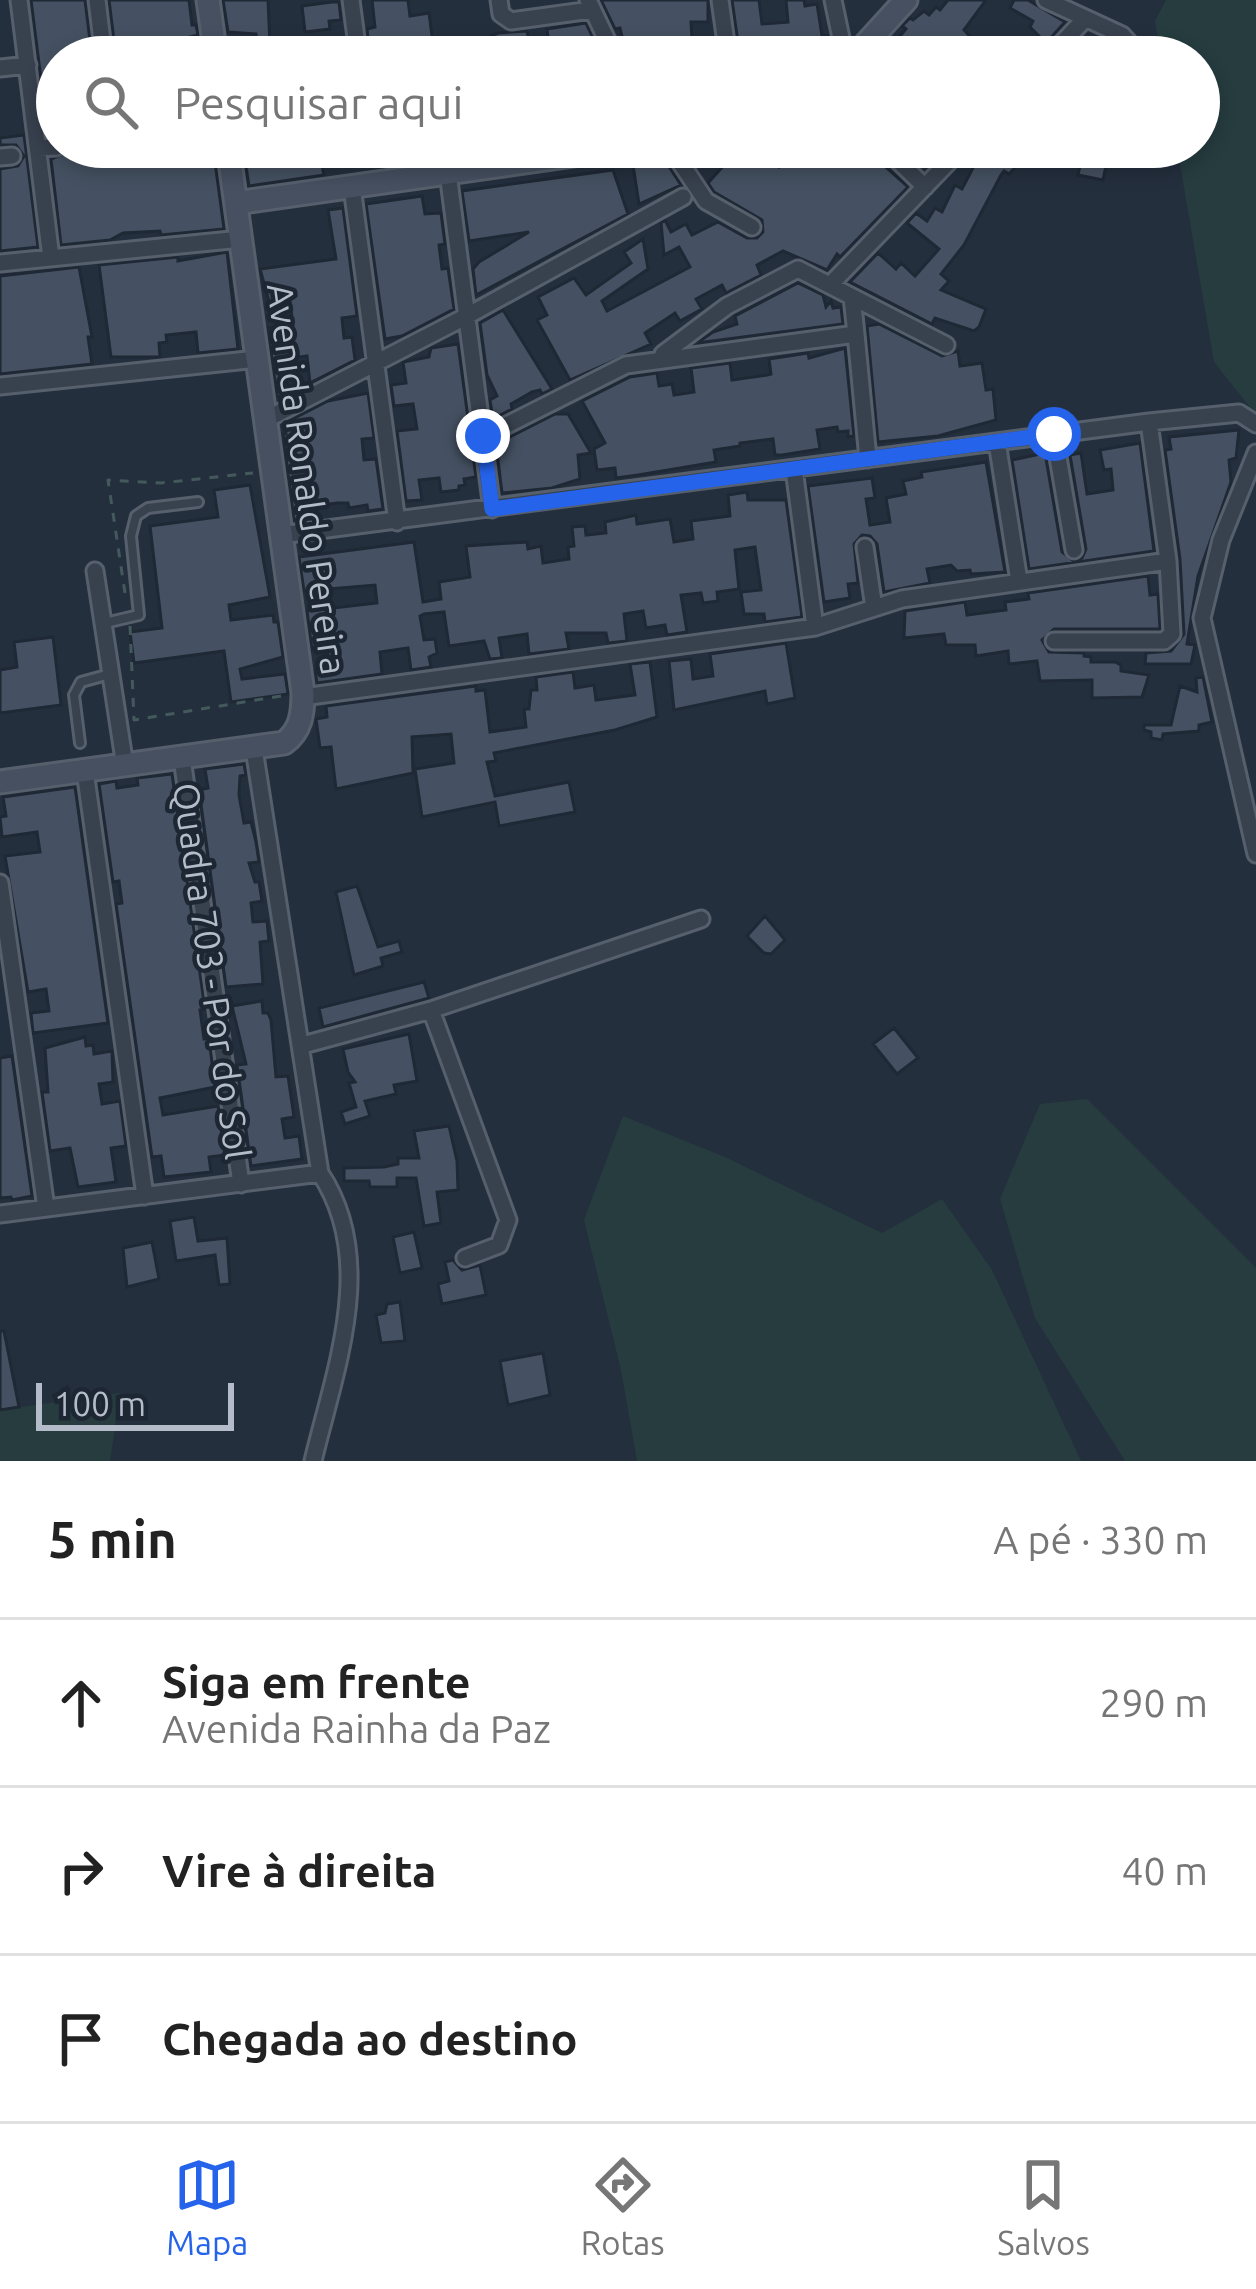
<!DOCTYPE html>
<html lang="pt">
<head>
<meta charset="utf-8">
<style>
	:root { --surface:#fff; --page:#f2f2f2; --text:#222; --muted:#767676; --line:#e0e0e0; --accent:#2563eb }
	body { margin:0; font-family:Ubuntu,sans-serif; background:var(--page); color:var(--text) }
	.scale { position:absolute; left:36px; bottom:30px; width:198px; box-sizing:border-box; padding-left:12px; border:6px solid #b4bcc9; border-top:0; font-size:33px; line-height:42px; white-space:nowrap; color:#b4bcc9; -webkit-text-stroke:9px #1d2633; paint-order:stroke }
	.stop { position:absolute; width:36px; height:36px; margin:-27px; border:9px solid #2563eb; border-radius:50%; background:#fff }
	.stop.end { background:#2563eb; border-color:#fff; box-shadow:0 3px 12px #0008 }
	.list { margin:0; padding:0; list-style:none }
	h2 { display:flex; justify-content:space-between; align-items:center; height:156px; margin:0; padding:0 48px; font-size:51px }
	h2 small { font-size:39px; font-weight:400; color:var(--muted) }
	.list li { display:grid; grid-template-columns:78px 1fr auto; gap:36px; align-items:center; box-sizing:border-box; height:168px; padding:0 48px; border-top:3px solid var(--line) }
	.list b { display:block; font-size:45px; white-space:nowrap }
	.list p { margin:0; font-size:39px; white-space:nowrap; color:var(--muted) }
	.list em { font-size:39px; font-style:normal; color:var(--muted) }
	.icon { flex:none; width:66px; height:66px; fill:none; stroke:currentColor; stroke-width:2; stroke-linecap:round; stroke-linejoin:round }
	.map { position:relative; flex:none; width:1256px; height:1461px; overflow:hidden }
	.search { position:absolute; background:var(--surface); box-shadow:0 6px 18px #0003; left:36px; right:36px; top:36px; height:132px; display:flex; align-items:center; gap:30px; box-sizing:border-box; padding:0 42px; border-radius:66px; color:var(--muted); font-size:45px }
	.sheet { height:660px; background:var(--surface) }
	nav { display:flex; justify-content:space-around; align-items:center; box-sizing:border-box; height:168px; border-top:3px solid var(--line); background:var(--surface); font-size:33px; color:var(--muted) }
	nav a { display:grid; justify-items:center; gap:6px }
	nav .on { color:var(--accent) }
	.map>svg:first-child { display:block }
	.green { fill:#263c3f }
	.building { fill:#455162; stroke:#1f2835; stroke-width:3 }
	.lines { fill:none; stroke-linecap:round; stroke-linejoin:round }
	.lane-casing { stroke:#565f6c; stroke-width:14 }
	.street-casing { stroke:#565f6c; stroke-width:21 }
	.secondary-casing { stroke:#565f6c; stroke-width:27 }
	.path { stroke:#44595c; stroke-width:3; stroke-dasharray:9 9; stroke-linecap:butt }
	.lane { stroke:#38414e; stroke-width:8 }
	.street { stroke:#38414e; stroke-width:15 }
	.secondary { stroke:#465061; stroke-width:21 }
	.route { stroke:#2563eb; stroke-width:15 }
	.labels { text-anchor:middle; stroke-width:9; stroke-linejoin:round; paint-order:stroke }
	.street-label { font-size:36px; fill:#b4bcc9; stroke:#1d2633 }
</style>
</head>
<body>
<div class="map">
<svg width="1256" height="1461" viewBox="0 0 1256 1461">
	<rect width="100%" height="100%" fill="#242f3e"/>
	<path class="green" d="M1166 0H1256V415L1214 362 1177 147H1199V57H1161L1155 21Z
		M1087 1099 1256 1268V1461H1125L1035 1318 1000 1199 1040 1104Z
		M623 1116 725 1157 882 1233 942 1199 992 1270 1081 1461H637L621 1370 584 1220Z
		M120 1393 110 1461H0V1410Z"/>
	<path class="building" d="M31 0H85L92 57H57V102L44 103Z
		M109 0H189L192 25H196L198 35 178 40 168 57H116Z
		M223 0H268L270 45 307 38 311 57H259L256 34 228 32Z
		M372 0H408L410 16 429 13 434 51 383 57 380 38 368 39 367 29 375 27Z
		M601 0H708V22H691L693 57H627L620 28 615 29Z
		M732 0H759L762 24 788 22 786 0H804L805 6 817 4 822 36H828L833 57H740Z
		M948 0H986L964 30 989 57H882L906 29 902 26 910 18 913 20 924 11 929 15 936 7 940 10Z
		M1014 0H1028L1065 22 1046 43 1030 27 1033 21 1010 8Z
		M332 2H339L341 20 329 21 330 29 305 32 302 6Z
		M586 23 602 57H494L491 36 498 33 527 31 529 40 548 37 547 29Z
		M24 135 38 247 0 251V169L18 166 24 156 16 145H0V138Z
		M108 147H213L224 229 161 235 160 231 123 233 110 240 61 245 51 159 68 152Z
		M243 147H318L324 175 249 186Z
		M798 147H872L871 154 908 187 840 257 837 254 827 270 783 251 757 265 761 275 726 293 722 285 696 299 702 309 680 321 675 313 645 333 651 344 570 380 537 320 547 315 538 297 574 278 586 295 631 263 624 252 643 239 648 269 602 301 607 311 690 267 679 247 664 255 661 223 665 220 671 232 686 224 692 235 718 222 747 238H757L763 232 762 220 714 192 708 183 726 163 720 153 753 148 763 165 770 158 779 167Z
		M977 147H1035L1009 174 1004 171 1001 175 964 245 941 274 949 281 941 290 986 309 979 327 974 331 935 318 932 324 850 282 878 253 896 269 901 263 915 276 939 249 907 223 916 213 927 221 935 208 942 212 955 185 962 189 976 162 969 158Z
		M1084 147H1110L1103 180 1078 175Z
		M666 162 681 185 639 204 633 165Z
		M613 170 628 214 476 295 473 269 479 262 529 232 469 241 462 191Z
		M422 196 425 214 441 213 445 244 439 245 442 269 448 268 454 309 402 336 385 339 366 204Z
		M343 208 357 316 342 318 344 338 352 337 355 360 310 383 307 356 286 359 287 395 277 397 268 328 293 325 290 302 270 305 260 269 336 259 328 210Z
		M227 252 238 349 198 353 196 332 166 335 167 342 159 343 160 357H111L99 265 178 257V261Z
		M79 267 92 337H88L92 364 0 374V276Z
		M798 283 823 295 826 307 831 301 833 308 841 307 843 324 697 343 713 332 737 324 735 316Z
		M503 310 552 389 542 394 540 390 532 392 511 404 512 409 497 417 492 413 490 400 497 396 487 375 480 323Z
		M879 324 942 356 958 351 960 366 982 363 986 390 993 389 996 420 938 436 878 442 867 326Z
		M458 344 476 477 464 479 465 485 459 486V490L441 492 439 478 419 480 422 500 406 501 397 431 417 429 413 404 394 406 391 385 406 383 403 362 429 357 431 348Z
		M845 348 854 436 848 437V431L838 432 837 427 817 430 820 449 782 455H775L773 439 740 443V446L714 450 716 462 638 475 616 478 615 468 597 470 594 449 605 443 582 401 630 377 657 373 659 386 672 384 674 395 694 392 691 368 730 363 732 380 767 375 771 374 769 359 808 353 809 358Z
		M368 393 374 438 362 439 364 460 376 459 383 509 368 511 367 505 349 508 348 503H337L302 508 303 519 294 520 283 434H286L285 423 328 401Z
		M555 414H568L591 453 578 455 580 479 552 488 502 493 496 444Z
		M1239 430 1236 458 1229 460 1231 482 1198 576 1187 644 1195 645 1191 664H1145L1146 653 1171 651 1184 634 1180 559 1165 450 1171 449 1169 437Z
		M1140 443 1154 551 1029 569 1012 460 1045 453 1062 552 1075 562 1082 558 1086 549 1070 455 1081 453 1087 494 1113 490 1111 469 1104 470 1100 450Z
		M986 462 1005 572 971 574 970 570 957 571 951 565 927 569 930 583 884 592 877 544 870 536 862 535 854 544 858 583 848 584 850 598 824 602 808 486 872 478 875 498 866 499 870 525 890 522 886 498 906 494 903 481 922 477 921 472Z
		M250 485 270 597 229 605 231 620 273 615 274 622H278L283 657 240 669 242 679 285 674 288 694 231 702 224 651 134 663 130 632 162 628 150 526 218 517 214 490Z
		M747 492 748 500H786L802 617 765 622 764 614H744L741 592 761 590 755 547 735 550 739 589 717 592 718 601 703 603 701 593 681 595 687 632 667 635 665 625 646 628 643 611 624 614 627 641 608 643 606 633H566L569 649 529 654 527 634 499 638 502 658 490 659 484 641 449 646 444 612 424 614 420 616 424 640 435 639 437 653 429 657 431 667 411 670 408 648 380 652 382 674 317 683 315 670 330 668 327 648 312 650 307 611 377 603 375 585 304 591 299 557 414 542 423 602 441 599 439 582 470 577 466 546 527 542 528 549 541 546 543 563 569 559 568 547 574 546 572 527 585 526 586 535 606 533 605 522 636 515 637 524 670 519 674 542 693 539 691 521 730 516 728 495Z
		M1148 576 1150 595 1158 594 1160 629H1054L1042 640 1049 652 1084 653V656L1091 657V662H1115L1121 665V671L1149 675 1142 697 1092 698V680L1040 681 1037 661 1009 664 1008 651 976 656 975 645H946L944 634 904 638 905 611 965 602 967 615 1006 610 1005 602 1029 599 1028 593Z
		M53 637 61 705 0 713V670L17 667 14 642Z
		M786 643 795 698 767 704 765 691 674 710 669 661 691 659 693 679 713 676 710 654Z
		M650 662 657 717 615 730 494 753 496 761 487 762 495 796 569 782 575 812 499 826 495 802 422 817 415 769 454 763 451 734 412 737 413 773 336 789 331 747 320 748 316 719 327 717 326 706 476 686V691L485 690 490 732 526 727 524 709H529L531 690H537L536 677 573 672 575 688 594 685 596 700 635 695 630 664Z
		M1203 677 1212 722 1199 725V731L1163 734 1162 740 1151 738V732L1144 730V725H1171L1180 686 1197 692 1196 678Z
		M244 764 246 775 240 776 239 795 244 823 251 822 256 842 259 862 249 863 255 882H259L262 901 251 903 253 922 267 921 269 941 260 942 263 984 226 987 199 790 208 788 205 769Z
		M172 774 205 1009 200 1010 204 1039 209 1038 215 1087 160 1098 163 1115 218 1106 225 1155 209 1157 211 1172 164 1177 161 1156 152 1157 116 904 122 903 119 881 113 882 99 784 116 781 117 788 138 785 137 778Z
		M75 787 108 1023 33 1033 31 1013 49 1011 46 989 28 992 5 856 40 852 37 832 2 837 0 817 6 816 3 797Z
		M357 886 378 947 399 941 402 952 381 958 383 966 354 975 336 892Z
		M765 916 785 940 771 954 764 953 747 936Z
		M424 982 429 998 323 1027 319 1008Z
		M262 1001 263 1013H268L271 1020 276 1077 288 1076 294 1117 282 1119 285 1138 299 1136 302 1159 251 1166 237 1065 246 1064 232 1006Z
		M894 1028 918 1058 897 1074 873 1044Z
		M409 1034 417 1081 394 1085 396 1094 365 1101 370 1116 345 1124 341 1112 356 1107 349 1083 355 1082 348 1072 343 1049Z
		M85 1037 86 1046 93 1045 94 1054 112 1051 113 1082 99 1084 102 1104 120 1101 126 1146 111 1148 116 1182 78 1187 70 1148 50 1151 42 1092H48L45 1048Z
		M12 1056 32 1196 12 1200 11 1197 0 1198V1058Z
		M449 1126 457 1161 458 1190 437 1192 441 1223 424 1226 416 1178H397V1187H370L369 1181H344V1168L384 1167 398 1164V1158H419L414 1131Z
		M194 1217 198 1241 227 1238 230 1284 219 1285 215 1255 176 1261 170 1221Z
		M414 1232 422 1268 400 1273 393 1237Z
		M152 1242 159 1279 127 1287 123 1248Z
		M453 1260 462 1270 480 1265 486 1295 442 1304 438 1284 449 1281 445 1262Z
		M400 1302 405 1341 381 1343 376 1315 385 1313 387 1304Z
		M0 1331H4L19 1407 0 1410Z
		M543 1353 550 1395 508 1405 500 1361Z"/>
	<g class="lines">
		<defs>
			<path id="lane" d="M105 623 139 615 131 536 136 516 148 508 198 502
				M80 743 74 695 81 682 110 674"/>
			<path id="street" d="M19 0 51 258
				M97 0 104 57
				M351 0 358 53
				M499 0 501 14 511 21 591 10
				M588 0 615 57
				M720 0 728 57
				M833 0 845 57
				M1046 0 1122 35 1130 44 1128 57
				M180 57 184 50 214 44
				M1049 57 1081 23
				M0 68 28 65
				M670 147 706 201 752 227
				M884 147 925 187
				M38 148 57 147
				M0 157 12 156
				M448 173 492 509
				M352 187 397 522
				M0 263 241 239
				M830 285 963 147
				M856 334 868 459
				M663 354 727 306 798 269 946 345
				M0 386 257 359
				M265 420 467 316 683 197
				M1054 434 1074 550
				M483 437 626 365 856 334 852 297
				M997 442 1019 581
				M1256 453 1221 540 1202 618 1256 854
				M794 469 815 627
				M281 535 1149 422 1239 413 1256 424
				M865 547 874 608
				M95 571 125 766
				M1054 641H1164L1172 634 1168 561 1149 422
				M303 697 815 627 902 599 1168 561
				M254 749 320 1173C378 1260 335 1369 313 1461
				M182 758 241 1184
				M85 771 145 1196
				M0 883 46 1208
				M431 1010 508 1220 499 1245 465 1258
				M303 1045 431 1010 701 919
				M0 1214 320 1173"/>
			<path id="secondary" d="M208 0 216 57
				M854 57 906 0
				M236 203 630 147
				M0 782 284 743C301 731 303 713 303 693L228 147"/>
		</defs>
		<use href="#lane" class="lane-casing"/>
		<use href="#street" class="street-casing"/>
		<use href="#secondary" class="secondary-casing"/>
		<path class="path" d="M125 593 108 480 161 483 253 473
			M130 626 134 720 287 695"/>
		<use href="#lane" class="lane"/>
		<use href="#street" class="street"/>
		<use href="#secondary" class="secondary"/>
	</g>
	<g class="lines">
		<path class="route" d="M483 436 492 509 1054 434"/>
	</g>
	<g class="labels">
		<g class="street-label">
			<text transform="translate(307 479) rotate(82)" y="13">Avenida Ronaldo Pereira</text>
			<text transform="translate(212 971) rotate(82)" y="13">Quadra 703 - Por do Sol</text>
		</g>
	</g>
</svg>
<div class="scale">100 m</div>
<div class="stop" style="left:1054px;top:434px"></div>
<div class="stop end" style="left:483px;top:436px"></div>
<div class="search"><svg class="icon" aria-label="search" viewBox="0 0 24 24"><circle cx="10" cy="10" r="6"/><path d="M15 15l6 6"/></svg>Pesquisar aqui</div>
</div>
<section class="sheet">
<h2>5 min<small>A pé · 330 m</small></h2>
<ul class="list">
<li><svg class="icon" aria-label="ahead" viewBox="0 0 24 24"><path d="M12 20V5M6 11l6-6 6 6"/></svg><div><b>Siga em frente</b><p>Avenida Rainha da Paz</p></div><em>290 m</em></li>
<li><svg class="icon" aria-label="right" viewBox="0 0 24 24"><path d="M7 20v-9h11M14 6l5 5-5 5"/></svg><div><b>Vire à direita</b></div><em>40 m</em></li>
<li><svg class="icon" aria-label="arrive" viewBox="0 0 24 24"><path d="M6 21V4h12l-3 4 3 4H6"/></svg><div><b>Chegada ao destino</b></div></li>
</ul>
</section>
<nav>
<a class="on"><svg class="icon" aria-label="map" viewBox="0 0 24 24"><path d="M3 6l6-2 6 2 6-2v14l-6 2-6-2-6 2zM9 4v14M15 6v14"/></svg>Mapa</a>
<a><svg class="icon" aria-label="directions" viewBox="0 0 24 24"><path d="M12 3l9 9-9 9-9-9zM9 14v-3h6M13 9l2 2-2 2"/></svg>Rotas</a>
<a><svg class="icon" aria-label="saved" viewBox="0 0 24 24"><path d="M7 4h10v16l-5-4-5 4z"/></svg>Salvos</a>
</nav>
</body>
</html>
